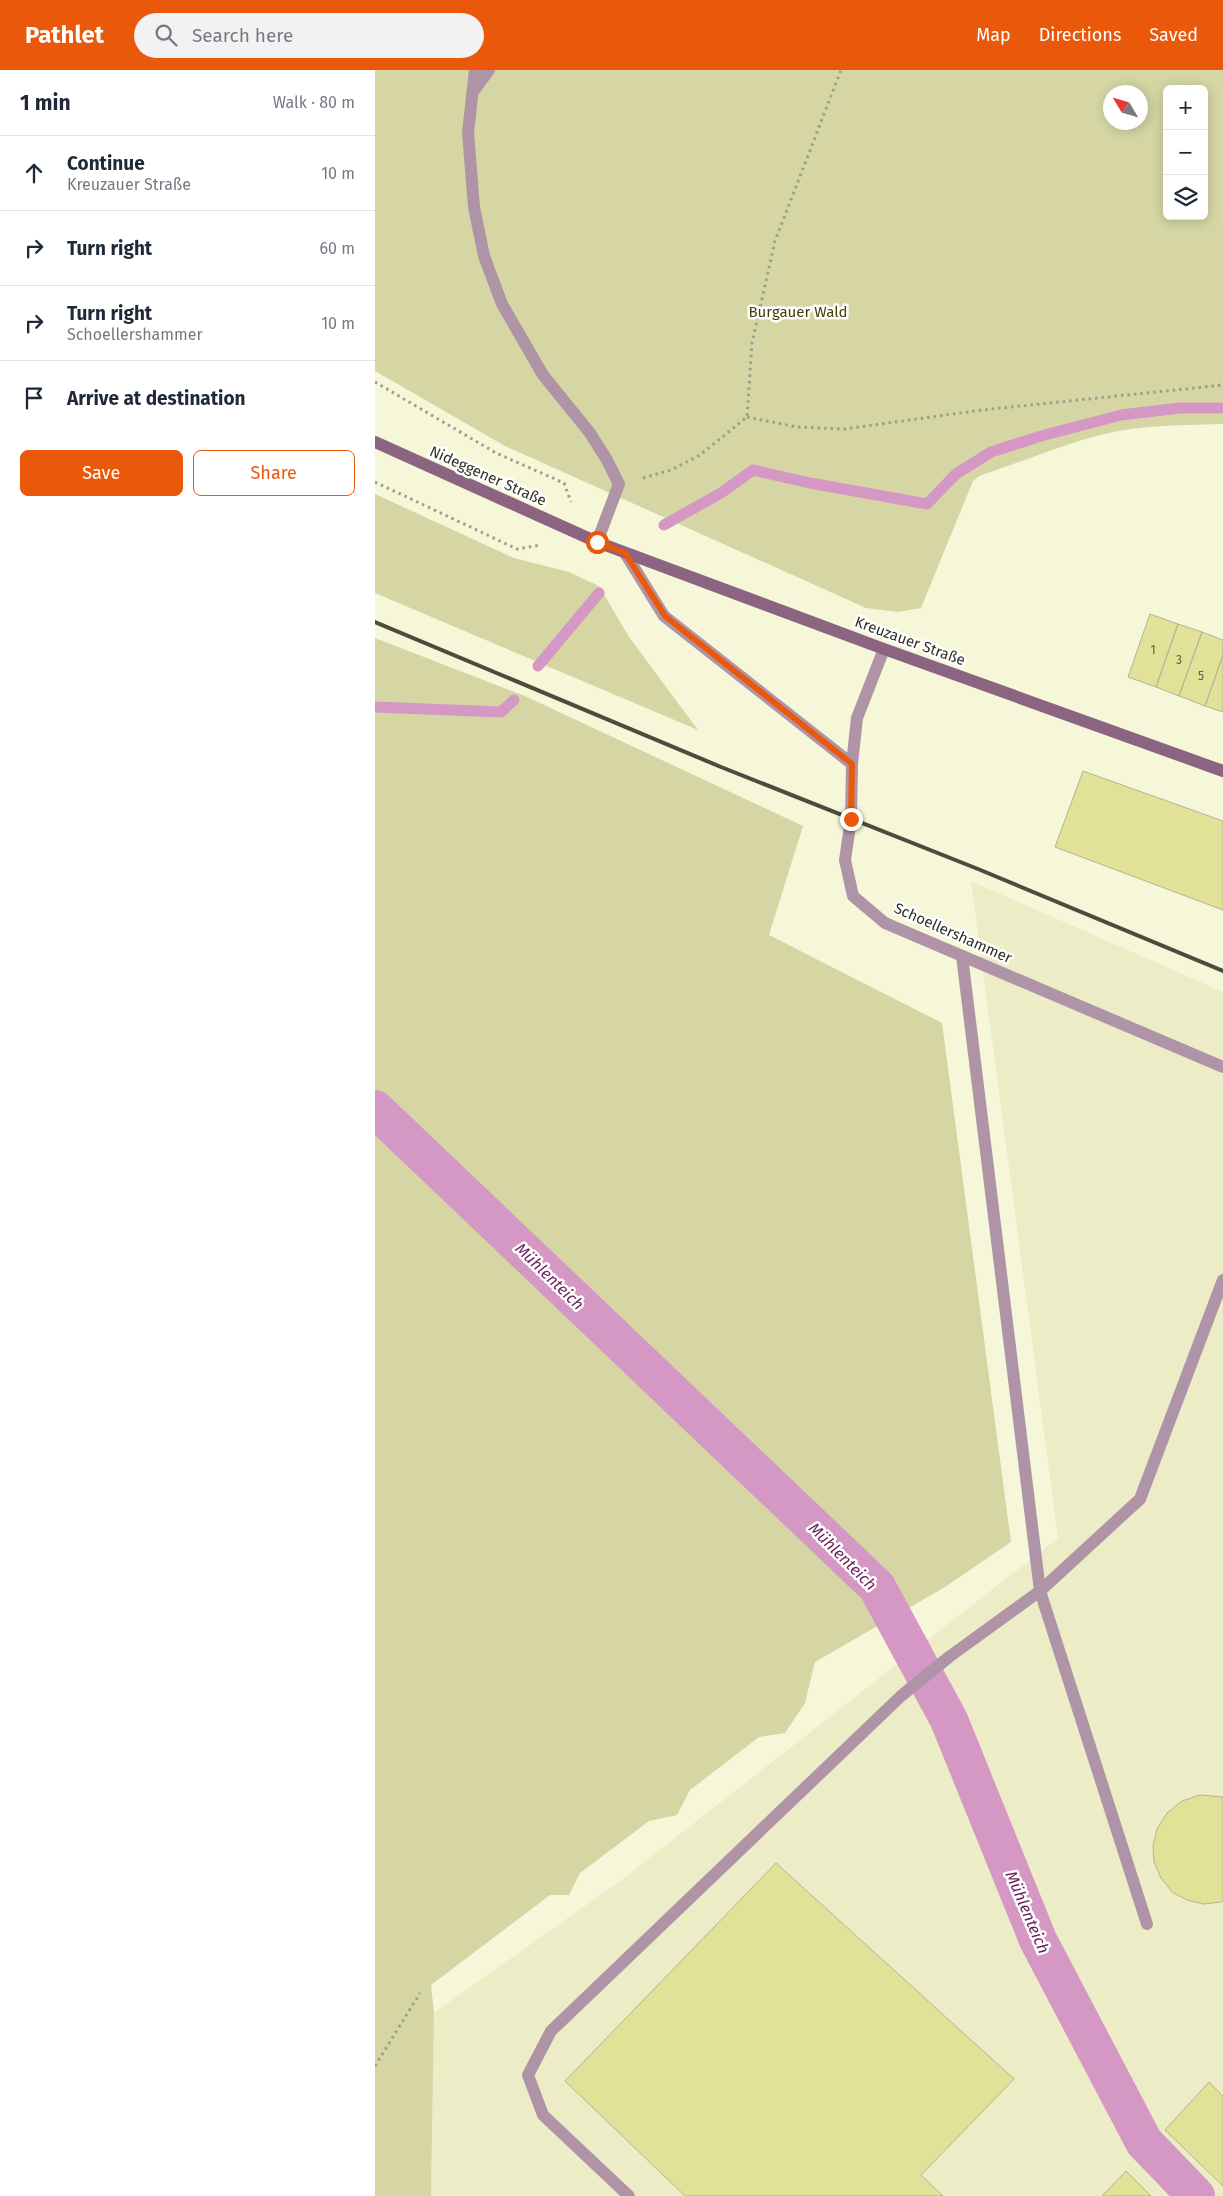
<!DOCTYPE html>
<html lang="en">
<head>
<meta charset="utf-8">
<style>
	:root { --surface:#fff; --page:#f2f2f3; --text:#1f2937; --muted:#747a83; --line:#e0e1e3; --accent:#ea580c }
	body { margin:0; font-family:"Fira Sans",sans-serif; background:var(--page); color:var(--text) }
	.controls { position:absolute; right:15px; top:15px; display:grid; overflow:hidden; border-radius:8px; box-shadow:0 2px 12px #0003 }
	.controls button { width:45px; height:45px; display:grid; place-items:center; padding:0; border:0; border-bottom:1px solid var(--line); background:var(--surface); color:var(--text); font:25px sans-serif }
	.compass { position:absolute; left:728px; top:15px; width:45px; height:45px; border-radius:50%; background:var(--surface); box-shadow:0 2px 12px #0003; rotate:308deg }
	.stop { position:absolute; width:15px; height:15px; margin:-11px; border:4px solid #ea580c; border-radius:50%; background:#fff }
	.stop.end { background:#ea580c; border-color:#fff; box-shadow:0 1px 5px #0008 }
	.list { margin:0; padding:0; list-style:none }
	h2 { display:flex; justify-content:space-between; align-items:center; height:65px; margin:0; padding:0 20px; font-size:21px }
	h2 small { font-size:16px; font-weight:400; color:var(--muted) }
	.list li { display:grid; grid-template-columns:32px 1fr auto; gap:15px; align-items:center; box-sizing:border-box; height:75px; padding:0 20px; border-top:1px solid var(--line) }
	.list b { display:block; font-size:19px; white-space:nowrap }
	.list p { margin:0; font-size:16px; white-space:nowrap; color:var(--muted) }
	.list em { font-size:16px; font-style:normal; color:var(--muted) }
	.actions { display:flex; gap:10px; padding:15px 20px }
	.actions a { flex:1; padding:11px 0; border:1px solid var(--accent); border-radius:8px; text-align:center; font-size:18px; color:var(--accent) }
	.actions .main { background:var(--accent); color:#fff }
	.icon { flex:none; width:28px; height:28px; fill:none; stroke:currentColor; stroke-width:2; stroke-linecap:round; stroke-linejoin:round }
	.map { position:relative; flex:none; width:848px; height:2126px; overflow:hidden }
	header { display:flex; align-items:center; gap:30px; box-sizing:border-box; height:70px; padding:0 25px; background:var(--accent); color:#fff }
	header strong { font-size:24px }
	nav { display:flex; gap:28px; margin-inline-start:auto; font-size:18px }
	.search { width:350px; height:45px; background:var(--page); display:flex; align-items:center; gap:12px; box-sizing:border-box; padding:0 18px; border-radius:28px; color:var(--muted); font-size:19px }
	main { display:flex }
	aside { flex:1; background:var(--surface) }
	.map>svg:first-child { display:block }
	.built { fill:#ecedc6 }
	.green { fill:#d5d6a4; fill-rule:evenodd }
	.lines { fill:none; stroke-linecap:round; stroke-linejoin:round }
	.stream { stroke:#d597c4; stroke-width:11 }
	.canal { stroke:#d597c4; stroke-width:38 }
	.building { fill:#e1e197; stroke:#b3b496 }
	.path { stroke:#9f9f89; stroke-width:3; stroke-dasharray:2.5 4; stroke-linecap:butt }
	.lane { stroke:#af93a7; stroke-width:12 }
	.secondary { stroke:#8b6481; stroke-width:12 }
	.rail { stroke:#4c4c3e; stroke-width:4 }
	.route { stroke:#ea580c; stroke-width:6 }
	.labels { text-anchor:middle; stroke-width:5; stroke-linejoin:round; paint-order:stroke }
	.number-label { font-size:12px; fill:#5d5d42 }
	.park-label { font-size:15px; fill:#424105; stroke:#fff }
	.street-label { font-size:15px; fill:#313126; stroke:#fff }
	.water-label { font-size:16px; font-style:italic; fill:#6b235d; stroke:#fff }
</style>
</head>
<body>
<header>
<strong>Pathlet</strong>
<div class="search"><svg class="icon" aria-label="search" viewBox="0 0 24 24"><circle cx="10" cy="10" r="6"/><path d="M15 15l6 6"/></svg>Search here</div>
<nav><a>Map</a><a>Directions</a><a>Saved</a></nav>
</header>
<main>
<aside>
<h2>1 min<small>Walk · 80 m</small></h2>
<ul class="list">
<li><svg class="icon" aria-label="ahead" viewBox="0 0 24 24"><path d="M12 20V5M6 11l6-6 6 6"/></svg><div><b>Continue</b><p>Kreuzauer Straße</p></div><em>10 m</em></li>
<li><svg class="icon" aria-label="right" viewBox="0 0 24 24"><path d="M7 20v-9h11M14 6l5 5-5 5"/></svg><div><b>Turn right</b></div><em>60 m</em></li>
<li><svg class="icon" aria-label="right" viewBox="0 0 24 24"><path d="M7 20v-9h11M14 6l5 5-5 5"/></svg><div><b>Turn right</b><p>Schoellershammer</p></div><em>10 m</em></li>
<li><svg class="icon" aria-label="arrive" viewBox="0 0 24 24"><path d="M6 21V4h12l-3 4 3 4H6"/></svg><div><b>Arrive at destination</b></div></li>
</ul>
<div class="actions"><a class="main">Save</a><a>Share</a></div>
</aside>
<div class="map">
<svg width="848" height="2126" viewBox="0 0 848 2126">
	<rect width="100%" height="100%" fill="#f6f7d8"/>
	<path class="built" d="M596 811 848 922V2126H56L59 1943 249 1808 683 1468Z"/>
	<path class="green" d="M0 0H848V354C815 355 782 355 749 360 702 368 650 391 604 406L598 411 546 538 523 542 491 538 130 376 0 301ZM792 19H829V146H792ZM736 22H766V52H736Z
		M0 424 139 488 194 502 224 516 254 567 323 660 0 523Z
		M0 568 150 626 428 756 394 865 567 953 636 1472 570 1517 440 1592 430 1633 410 1663 384 1667 315 1720 302 1745 274 1751 205 1803 194 1825H175L56 1915 59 1943 56 2126H0Z"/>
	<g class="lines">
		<path class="stream" d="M289 455 346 423 378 400 435 413 552 434 581 404 616 382 666 366 746 345 805 338H848
			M163 596 224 523
			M0 637 126 642 139 630"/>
		<path class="canal" d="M0 1039 502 1517 574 1650 663 1870 769 2072 821 2126"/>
	</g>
	<path class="building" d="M775 544 803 554 781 617 753 607Z
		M803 554 827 562 804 626 781 617Z
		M827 562 848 570V585L830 636 804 626Z
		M848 585V642L830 636Z
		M708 701 848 751V840L680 777Z
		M825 1725 848 1727V1831L846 1832 828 1834 812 1830 797 1822 786 1808 779 1792 778 1776 782 1759 792 1743 807 1731Z
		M401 1793 639 2009 546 2105 568 2126H310L190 2011Z
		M834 2012 848 2026V2116L790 2060Z
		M751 2101 776 2126H727Z"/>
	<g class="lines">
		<path class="path" d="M0 312 121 383 189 413 196 432
			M372 347 422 357 470 359 607 340 848 315
			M268 408 296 400 325 385 372 347 377 273 400 171 466 0
			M0 412 142 479 166 475
			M0 1996 45 1923"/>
		<path class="lane" d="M100 0 93 63 99 137 109 186 127 234 168 305 215 363 232 390 244 414 222 472
			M98 22 114 0
			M250 483 289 546 477 694
			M509 579 482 648 477 694 476 749 470 790 478 826 510 853 848 997
			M587 886 665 1521 772 1854
			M254 2126 168 2045 153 2005 176 1961 526 1626 574 1587 665 1521 765 1429 848 1210"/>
		<path class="secondary" d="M0 372 222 472 509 579 848 701"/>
		<path class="rail" d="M0 552 346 697 603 799 848 901"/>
	</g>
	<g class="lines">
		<path class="route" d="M222 472 250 483 290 546 477 694 476 749"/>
	</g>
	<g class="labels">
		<g class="number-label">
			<text x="778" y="584">1</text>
			<text x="804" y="594">3</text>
			<text x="826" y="610">5</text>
		</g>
		<g class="park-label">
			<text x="423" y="247">Burgauer Wald</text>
		</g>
		<g class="street-label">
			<text transform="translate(113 406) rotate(24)" y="5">Nideggener Straße</text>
			<text transform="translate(535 571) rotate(20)" y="5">Kreuzauer Straße</text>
			<text transform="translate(578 863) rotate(24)" y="5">Schoellershammer</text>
		</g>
		<g class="water-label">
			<text transform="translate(175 1206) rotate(44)" y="6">Mühlenteich</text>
			<text transform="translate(468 1486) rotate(45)" y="6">Mühlenteich</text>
			<text transform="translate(653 1842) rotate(67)" y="6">Mühlenteich</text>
		</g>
	</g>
</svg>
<div class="controls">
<button>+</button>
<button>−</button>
<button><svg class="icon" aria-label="layers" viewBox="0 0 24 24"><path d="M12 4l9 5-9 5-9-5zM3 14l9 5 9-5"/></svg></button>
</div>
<svg class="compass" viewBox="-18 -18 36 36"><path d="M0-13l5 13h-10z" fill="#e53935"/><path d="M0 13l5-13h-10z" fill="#747a83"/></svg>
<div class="stop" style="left:222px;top:472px"></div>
<div class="stop end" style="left:476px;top:749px"></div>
</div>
</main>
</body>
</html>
